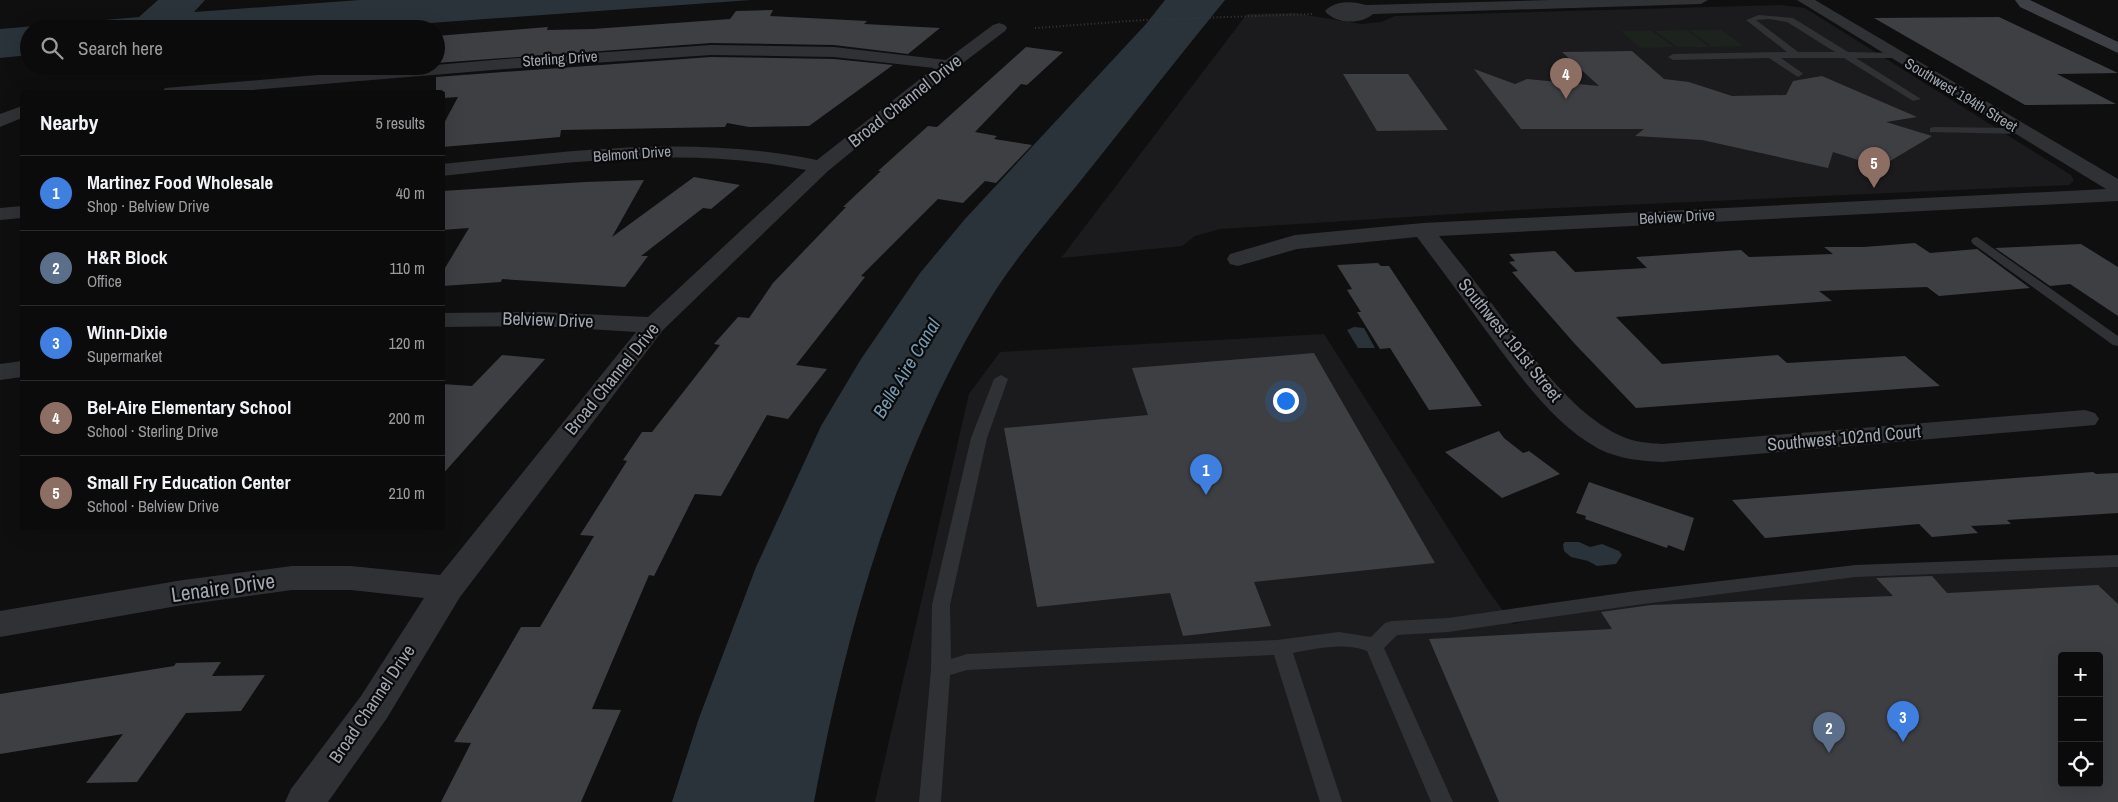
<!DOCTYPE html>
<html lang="en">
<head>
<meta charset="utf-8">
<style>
	:root { --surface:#0b0b0c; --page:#141415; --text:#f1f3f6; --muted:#9a9b9d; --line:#2b2b2d; --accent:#f49e23 }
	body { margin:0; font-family:"Archivo Narrow",sans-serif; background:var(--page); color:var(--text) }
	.controls { position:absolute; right:15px; bottom:15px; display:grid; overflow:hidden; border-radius:5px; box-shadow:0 5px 20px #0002 }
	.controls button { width:45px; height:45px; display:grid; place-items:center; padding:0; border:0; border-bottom:1px solid var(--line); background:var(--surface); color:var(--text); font:25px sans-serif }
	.you { position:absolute; left:1285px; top:400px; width:18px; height:18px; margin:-12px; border:4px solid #fff; border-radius:50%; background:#1a73e8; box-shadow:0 0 0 8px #1a73e833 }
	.badge { display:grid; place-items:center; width:32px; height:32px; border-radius:50%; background:var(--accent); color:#fff; font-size:16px; font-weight:700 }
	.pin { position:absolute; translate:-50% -41px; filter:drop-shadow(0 1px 2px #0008) }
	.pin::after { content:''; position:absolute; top:26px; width:18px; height:15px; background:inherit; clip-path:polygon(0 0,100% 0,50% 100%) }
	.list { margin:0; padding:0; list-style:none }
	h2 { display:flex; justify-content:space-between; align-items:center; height:65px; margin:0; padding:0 20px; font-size:21px }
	h2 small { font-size:16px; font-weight:400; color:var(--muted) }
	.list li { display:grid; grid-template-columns:32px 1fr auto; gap:15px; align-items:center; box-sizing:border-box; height:75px; padding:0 20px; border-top:1px solid var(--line) }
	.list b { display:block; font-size:19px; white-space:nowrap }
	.list p { margin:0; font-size:16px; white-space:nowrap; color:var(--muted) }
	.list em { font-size:16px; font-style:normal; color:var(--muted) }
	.icon { flex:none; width:28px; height:28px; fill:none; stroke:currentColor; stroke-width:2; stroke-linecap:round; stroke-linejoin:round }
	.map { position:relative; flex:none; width:2118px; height:802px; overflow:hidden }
	.search { position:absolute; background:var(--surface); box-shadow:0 5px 20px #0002; left:20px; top:20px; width:425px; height:55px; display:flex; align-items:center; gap:12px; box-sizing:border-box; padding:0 18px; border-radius:28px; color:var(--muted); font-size:19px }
	.panel { position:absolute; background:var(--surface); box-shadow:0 5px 20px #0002; left:20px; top:90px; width:425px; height:440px; border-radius:5px }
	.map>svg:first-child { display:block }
	.built { fill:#1b1b1d; fill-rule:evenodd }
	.green { fill:#1b231c }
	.water { fill:#293339 }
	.building { fill:#3e3f43; fill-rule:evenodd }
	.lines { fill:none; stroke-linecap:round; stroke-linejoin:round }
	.path { stroke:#36383c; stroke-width:2; stroke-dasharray:1 2.5; stroke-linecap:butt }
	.lane { fill:#303135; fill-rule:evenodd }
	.street { fill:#303135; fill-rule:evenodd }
	.secondary { fill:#3e4045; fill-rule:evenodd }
	.labels { text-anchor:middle; stroke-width:4.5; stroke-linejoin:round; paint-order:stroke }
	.far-street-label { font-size:15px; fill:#a0a7b2; stroke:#0a0a0b }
	.street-label { font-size:18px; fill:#a0a7b2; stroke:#0a0a0b }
	.water-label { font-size:19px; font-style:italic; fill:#7598ae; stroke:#0a0a0b }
	.near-street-label { font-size:21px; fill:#a0a7b2; stroke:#0a0a0b }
</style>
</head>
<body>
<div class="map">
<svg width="2118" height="802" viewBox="0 0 2118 802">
	<rect width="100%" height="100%" fill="#0f0f10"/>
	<path class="built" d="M1780 5 1805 8 2071 175 2074 181 2069 185 1534 209 1220 229 1195 236 1182 246 1061 258 1247 14 1294 13 1361 24 1381 22 1395 16Z
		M1324 334 1487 589 1513 624 1598 605 1883 572 2118 567V802H875L969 394 1000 352ZM2062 656H2099V783H2062Z"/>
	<path class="green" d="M1687 30 1709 47H1677L1655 31Z
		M1689 30H1721L1744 46 1712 47Z
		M1621 31H1652L1674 47 1641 48Z"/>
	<path class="water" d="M158 0H205L194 12 360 0H751L346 29H29V55L0 58V29L139 17Z
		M1165 0H1225C1175 61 1127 123 1078 184 1051 217 1023 249 999 285 900 438 847 625 814 802H672L699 718 756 567 821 426 861 359 920 273 965 219 1146 24Z
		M1354 327 1364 328 1375 348H1358L1347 330Z
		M1565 542H1579L1590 547 1602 544 1619 551 1622 555 1616 564 1597 566 1588 561 1571 557 1564 551 1563 544Z"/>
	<path class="building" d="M773 10 770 16 867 21 864 24 940 28 908 54 834 45 711 43 436 63V36L548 27 547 30 593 29 730 19 736 11Z
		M1999 17 2118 73 2057 74 2116 104 2025 105 1874 18Z
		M1026 47 1063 52 1027 85 1021 84 975 132 997 136 994 139 1032 145 996 183 985 181 963 203 938 199 861 276 865 277 796 365 827 369 788 419 767 415 721 496 695 494 654 576 649 575 592 709 621 710 581 802H441L471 743 454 742 521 627H540L594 536 580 535 627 461 623 460 642 432H652L720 345 714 344 738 317 749 318 773 283 846 207H843L881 171H878L928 126 937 127Z
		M1632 51 1664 79 1689 82 1732 96 1786 95 1793 81 1822 76 1917 117 1886 122 1932 136 1880 167 1833 152 1828 168 1702 140 1635 136 1644 129H1521L1474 69 1515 84 1527 79 1599 86 1562 52Z
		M711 57 834 59 893 65 809 126 749 127 727 123 725 127 561 130 560 137 442 147V127L458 97 443 98 445 92H436V77Z
		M1343 74H1408L1448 130 1377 131Z
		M694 177 740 185 711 209 703 208 641 256H648L625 287 502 279 501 282 442 286V273L469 228 442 230V191L585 182 644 180 612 237Z
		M1915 243 1930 253 1977 249 2030 288 1939 296 1927 287 1819 291 1832 301 1616 317 1662 364 1778 355 1787 363 1905 356 1940 386 1636 408 1574 343 1512 272 1518 271 1509 262 1515 261 1509 254 1555 251 1575 272 1647 268 1636 257 1741 250 1749 257 1833 254 1824 247H1864Z
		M2081 244 2118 267V316L2070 284 2050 286 1995 248Z
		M1378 263 1381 266H1389L1482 406 1429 410 1390 348 1380 349 1357 312H1361L1347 290 1352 289 1337 265Z
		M1314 353 1435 563 1254 582 1271 626 1183 636 1170 593 1037 607 1004 428 1148 415 1132 368Z
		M502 355 545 359 442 475V384L472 386Z
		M1499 431 1504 438 1523 453 1529 451 1560 474 1502 498 1445 452Z
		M2093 472 2096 474 2118 473V513L2007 520 2011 524 1971 526 1978 533 1932 537 1919 524 1765 538 1732 500Z
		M1589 482 1694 518 1684 551 1668 545 1667 548 1585 519 1586 516 1576 513Z
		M1932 576 1947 593 2098 585 2118 604V802H1499L1429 639 1612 629 1601 612 1651 605 1893 596 1876 578ZM2062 656H2099V783H2062Z
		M221 662 212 676 265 675 241 711 186 713 137 782 86 783 123 734 0 754V694L174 666 176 663Z"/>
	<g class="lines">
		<path class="path" d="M1035 28 1144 20 1312 14"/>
		<path class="lane" d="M1759 15 1793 18 1848 52 1896 53V57L1893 58H1856L1921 99 1913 101 1844 58H1781L1801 72 1803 74 1798 77 1769 58 1673 60 1668 57 1673 54 1787 52 1746 20ZM1769 19 1787 22 1835 52H1798L1756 20Z
			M1934 127 2021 128 2026 131 2021 134 1930 132V128Z
			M1977 237 2118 336V346L2113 345 1973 244 1971 241 1973 238Z
			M1001 375 1008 379 987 438 950 605 951 659 967 654 1277 640 1339 632 1371 637 1385 623 1392 621 1448 618 1636 591 1855 565 2118 555V567L1855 577 1636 605 1448 632 1397 635 1384 648 1453 802H1431L1367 651C1343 642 1316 649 1293 653L1342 802H1320L1274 655 967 670 950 675 941 802H919L931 670 932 605 971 438 994 379Z"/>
		<path class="street" d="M1550 0H1708L1701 4 1373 14C1361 25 1335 24 1325 11 1335 0 1353 1 1366 5Z
			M1797 0H1815L2118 179V201L1439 236C1462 265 1485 294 1507 324 1537 362 1576 416 1621 436 1634 442 1648 443 1662 444L2085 410 2095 413 2099 419 2095 425 1662 462C1641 461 1619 459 1599 449 1552 424 1518 373 1487 332 1464 300 1441 269 1417 237L1297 249 1238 266 1230 264 1227 259 1230 254 1295 235 1423 223 2106 189Z
			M999 23 1005 25 1007 28 1005 31 922 94 828 171 663 330 460 597 387 718 328 802H285L291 789 361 696 424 598 351 590H292L183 605 0 637V611L183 580 292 566H351L440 575 636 332 540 326 442 327V313L540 312 648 317 806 170C685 145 564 163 442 176V164C572 151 688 134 817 160L934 68 834 57 711 55 505 69 228 92H162L165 88 505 59 711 45 834 47 946 60 993 25Z
			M22 106V118L0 127V114Z
			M22 206V218L0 220V208Z
			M22 361V377L0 380V364Z"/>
		<path class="secondary" d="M2015 0H2030L2118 42V53L2020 7Z"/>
	</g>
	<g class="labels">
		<g class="far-street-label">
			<text transform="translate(560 59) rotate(-4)" y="5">Sterling Drive</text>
			<text transform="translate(1961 95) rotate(31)" y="5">Southwest 194th Street</text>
			<text transform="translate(632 154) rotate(-4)" y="5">Belmont Drive</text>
			<text transform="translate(1677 217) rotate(-3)" y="5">Belview Drive</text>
		</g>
		<g class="street-label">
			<text transform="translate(905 101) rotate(-38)" y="6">Broad Channel Drive</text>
			<text transform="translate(548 320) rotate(2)" y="6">Belview Drive</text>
			<text transform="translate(1510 340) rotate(51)" y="6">Southwest 191st Street</text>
			<text transform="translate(612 379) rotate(-51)" y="6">Broad Channel Drive</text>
			<text transform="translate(1844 438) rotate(-5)" y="6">Southwest 102nd Court</text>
			<text transform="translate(372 704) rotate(-56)" y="6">Broad Channel Drive</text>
		</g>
		<g class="water-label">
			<text transform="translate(906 368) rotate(-59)" y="7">Belle Aire Canal</text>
		</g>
		<g class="near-street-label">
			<text transform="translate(223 588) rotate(-8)" y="7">Lenaire Drive</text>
		</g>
	</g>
</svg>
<div class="controls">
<button>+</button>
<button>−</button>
<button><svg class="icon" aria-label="locate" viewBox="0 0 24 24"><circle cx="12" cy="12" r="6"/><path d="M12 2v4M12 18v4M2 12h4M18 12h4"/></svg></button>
</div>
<div class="you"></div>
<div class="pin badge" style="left:1206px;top:495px;background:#3f7fe0">1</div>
<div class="pin badge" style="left:1829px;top:753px;background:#5c6f8a">2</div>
<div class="pin badge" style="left:1903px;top:742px;background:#3f7fe0">3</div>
<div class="pin badge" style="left:1566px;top:99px;background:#8d6e63">4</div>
<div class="pin badge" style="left:1874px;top:188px;background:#8d6e63">5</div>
<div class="search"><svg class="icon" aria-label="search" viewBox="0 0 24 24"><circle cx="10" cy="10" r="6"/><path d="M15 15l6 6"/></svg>Search here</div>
<section class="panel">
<h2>Nearby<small>5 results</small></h2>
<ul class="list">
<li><span class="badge" style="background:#3f7fe0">1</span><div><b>Martinez Food Wholesale</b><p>Shop · Belview Drive</p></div><em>40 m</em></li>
<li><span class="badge" style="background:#5c6f8a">2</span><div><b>H&amp;R Block</b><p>Office</p></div><em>110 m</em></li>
<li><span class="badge" style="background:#3f7fe0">3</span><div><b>Winn-Dixie</b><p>Supermarket</p></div><em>120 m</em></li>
<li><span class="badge" style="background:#8d6e63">4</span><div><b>Bel-Aire Elementary School</b><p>School · Sterling Drive</p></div><em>200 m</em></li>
<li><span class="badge" style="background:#8d6e63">5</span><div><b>Small Fry Education Center</b><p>School · Belview Drive</p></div><em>210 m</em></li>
</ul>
</section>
</div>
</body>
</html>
